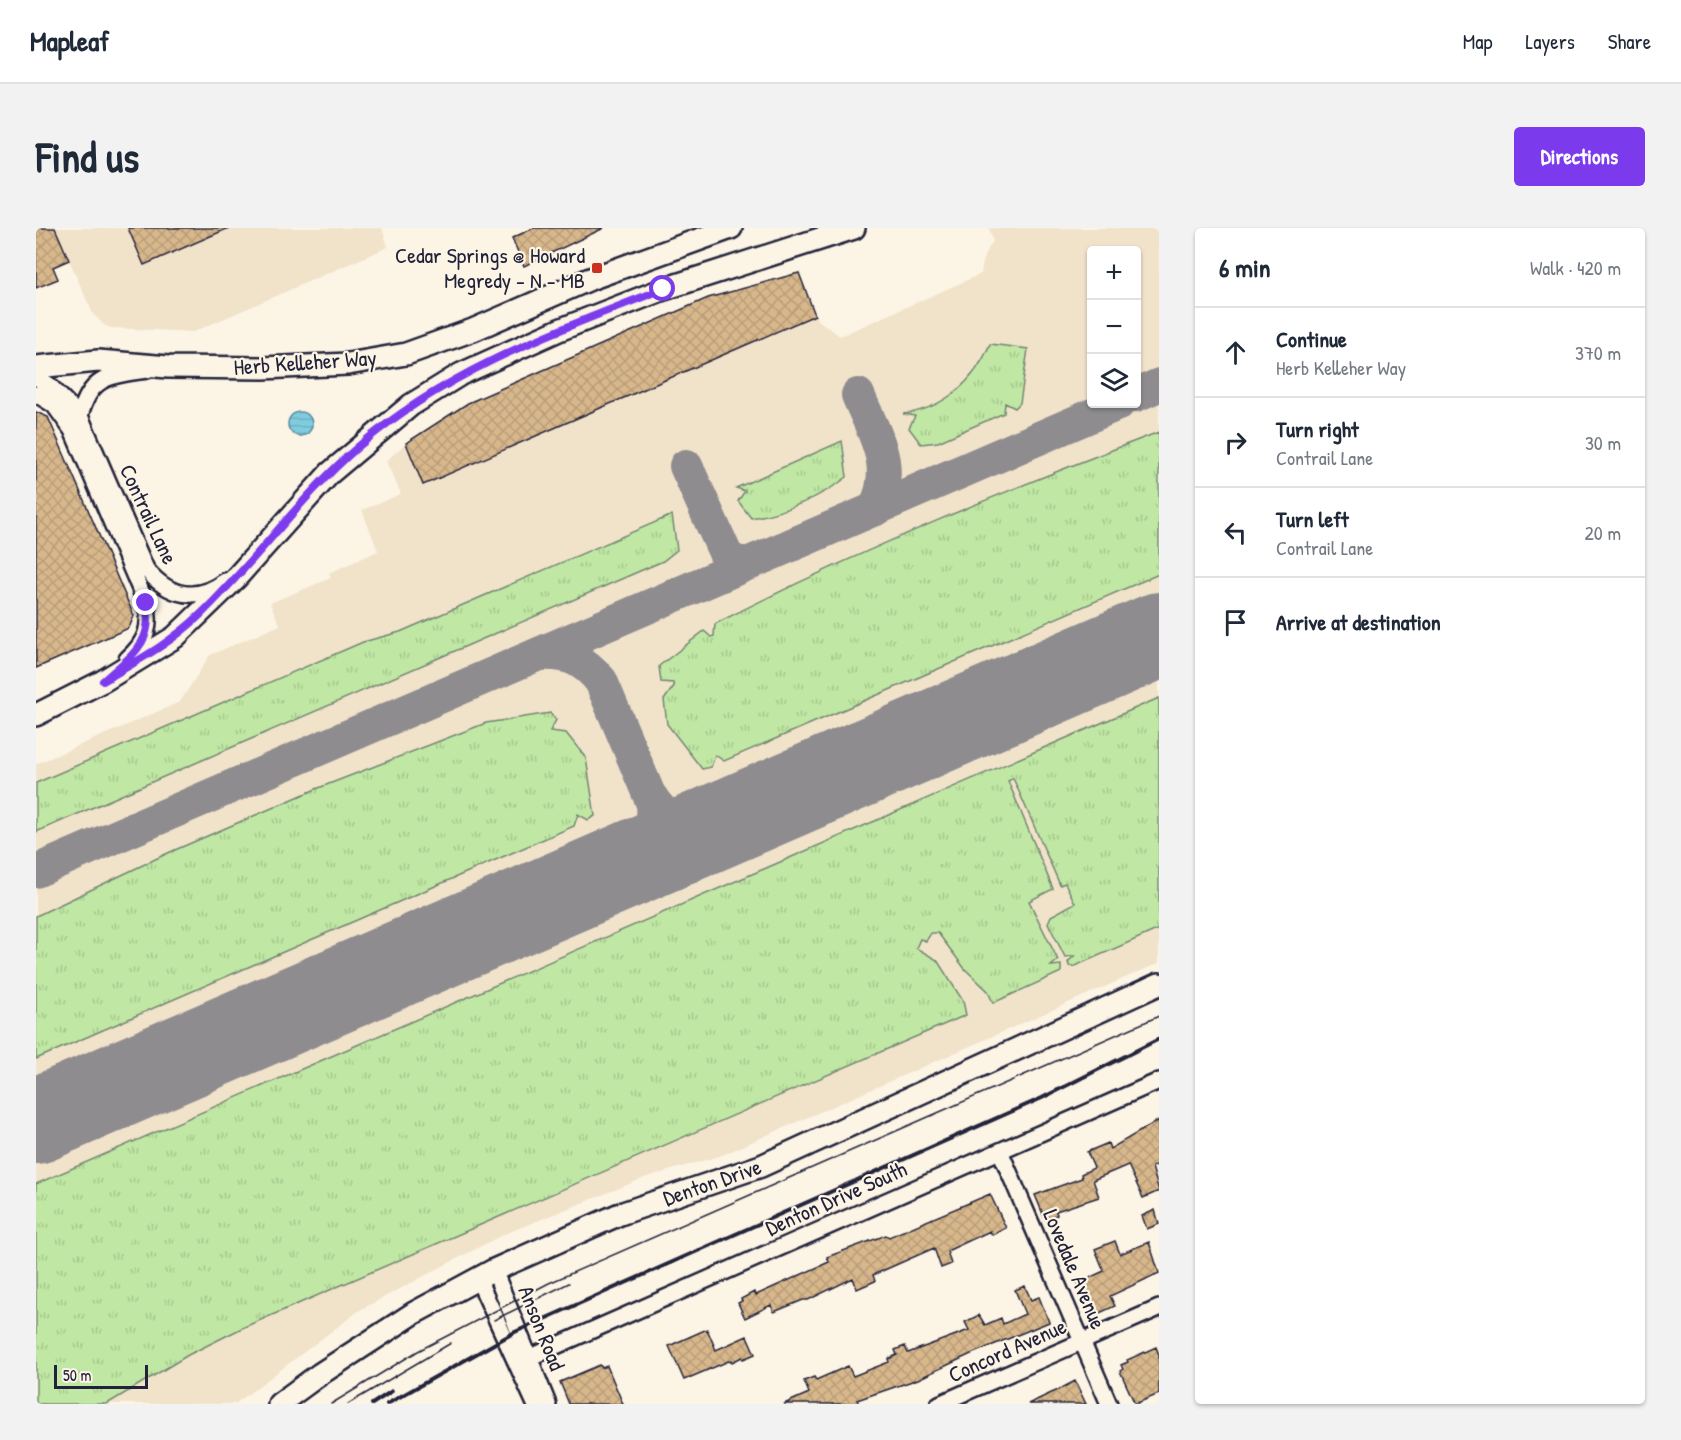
<!DOCTYPE html>
<html lang="en">
<head>
<meta charset="utf-8">
<style>
	:root { --surface:#fff; --page:#f2f2f3; --text:#1f2937; --muted:#747a83; --line:#e0e1e3; --accent:#7c3aed }
	body { margin:0; font-family:"Patrick Hand",sans-serif; background:var(--page); color:var(--text) }
	.controls { position:absolute; right:18px; top:18px; display:grid; overflow:hidden; border-radius:6px; box-shadow:0 2px 4px #0004 }
	.controls button { width:54px; height:54px; display:grid; place-items:center; padding:0; border:0; border-bottom:2px solid var(--line); background:var(--surface); color:var(--text); font:30px sans-serif }
	.scale { position:absolute; left:18px; bottom:15px; width:94px; box-sizing:border-box; padding-left:6px; border:3px solid #22223b; border-top:0; font-size:16px; line-height:21px; white-space:nowrap; color:#22223b; -webkit-text-stroke:4px #fcf5e5; paint-order:stroke }
	.stop { position:absolute; width:18px; height:18px; margin:-14px; border:4px solid #7c3aed; border-radius:50%; background:#fff }
	.stop.end { background:#7c3aed; border-color:#fff; box-shadow:0 2px 6px #0008 }
	.list { margin:0; padding:0; list-style:none }
	h2 { display:flex; justify-content:space-between; align-items:center; height:78px; margin:0; padding:0 24px; font-size:26px }
	h2 small { font-size:20px; font-weight:400; color:var(--muted) }
	.list li { display:grid; grid-template-columns:39px 1fr auto; gap:18px; align-items:center; box-sizing:border-box; height:90px; padding:0 24px; border-top:2px solid var(--line) }
	.list b { display:block; font-size:22px; white-space:nowrap }
	.list p { margin:0; font-size:20px; white-space:nowrap; color:var(--muted) }
	.list em { font-size:20px; font-style:normal; color:var(--muted) }
	.icon { flex:none; width:33px; height:33px; fill:none; stroke:currentColor; stroke-width:2; stroke-linecap:round; stroke-linejoin:round }
	.map { position:relative; flex:none; width:1123px; height:1176px; overflow:hidden; border-radius:6px }
	header { display:flex; align-items:center; gap:36px; box-sizing:border-box; height:84px; padding:0 30px; background:var(--surface); border-bottom:2px solid var(--line) }
	header strong { font-size:28px }
	nav { display:flex; gap:33px; margin-inline-start:auto; font-size:21px }
	.intro { display:flex; align-items:center; justify-content:space-between; box-sizing:border-box; height:144px; padding:0 36px }
	h1 { margin:0; font-size:42px }
	.button { padding:15px 27px; border-radius:6px; background:var(--accent); color:#fff; font-size:21px; font-weight:700 }
	main { display:flex; gap:36px; padding:0 36px }
	aside { flex:1; background:var(--surface); border-radius:6px; box-shadow:0 2px 4px #0004 }
	.map>svg:first-child { display:block }
	.built { fill:#f1e2ca; fill-rule:evenodd }
	.grass { fill:url(#grass-tufts); stroke:#718570; stroke-width:1.5 }
	.water { fill:url(#water-rules); stroke:#5a889d; stroke-width:1.5 }
	.lines { fill:none; stroke-linecap:round; stroke-linejoin:round }
	.taxiway { stroke:#8f8c90; stroke-width:34 }
	.runway { stroke:#8f8c90; stroke-width:86 }
	.building { fill:url(#building-cross-hatch); stroke:#22223b; stroke-width:1.5 }
	.street-casing { stroke:#22223b; stroke-width:20 }
	.secondary-casing { stroke:#22223b; stroke-width:26 }
	.street { stroke:#fcf5e5; stroke-width:15 }
	.secondary { stroke:#fcf5e5; stroke-width:21 }
	.tram { stroke:#22223b; stroke-width:1.5 }
	.rail { stroke:#22223b; stroke-width:4 }
	.route { stroke:#7c3aed; stroke-width:8 }
	.poi-dot { fill:#c8321e; stroke:#fcf5e5; stroke-width:2 }
	.labels { text-anchor:middle; stroke-width:4.5; stroke-linejoin:round; paint-order:stroke }
	.poi-label { font-size:22px; fill:#22223b; stroke:#fcf5e5; text-anchor:end }
	.street-label { font-size:22px; fill:#22223b; stroke:#fcf5e5 }
</style>
</head>
<body>
<header>
<strong>Mapleaf</strong>
<nav><a>Map</a><a>Layers</a><a>Share</a></nav>
</header>
<div class="intro"><h1>Find us</h1><a class="button">Directions</a></div>
<main>
<div class="map">
<svg width="1123" height="1176" viewBox="0 0 1123 1176">
	<defs>
		<pattern id="grass-tufts" width="24" height="20" patternUnits="userSpaceOnUse" patternTransform="scale(1.5)"><rect width="24" height="20" fill="#c0e8a4"/><path d="M3 7l-1-3M5 7V3M7 7l1-3M15 17l-1-3M17 17v-4M19 17l1-3" fill="none" stroke="#a5c78e"/></pattern>
		<pattern id="water-rules" width="6" height="5" patternUnits="userSpaceOnUse" patternTransform="scale(1.5)"><rect width="6" height="5" fill="#80ccdf"/><path d="M0 2.5h6" fill="none" stroke="#6eafc0"/></pattern>
		<pattern id="building-cross-hatch" width="8" height="8" patternUnits="userSpaceOnUse" patternTransform="scale(1.5)"><rect width="8" height="8" fill="#d8b78b"/><path d="M0 0l8 8M0 8l8-8" fill="none" stroke="#b99d79"/></pattern>
	</defs>
	<rect width="100%" height="100%" fill="#fcf5e5"/>
	<filter id="ink" filterUnits="userSpaceOnUse"><feTurbulence type="fractalNoise" baseFrequency=".0167" numOctaves="2"/><feDisplacementMap in="SourceGraphic" scale="12" xChannelSelector="R" yChannelSelector="G"/><feConvolveMatrix kernelMatrix="1 2 1 2 8 2 1 2 1" color-interpolation-filters="sRGB"/></filter>
	<g filter="url(#ink)">
		<path class="built" d="M0 0H346L352 19 157 104 76 100 69 98 57 86 33 32 0 46Z
			M953 0H1123V735L684 928 611 949 466 1007 324 1082 199 1176H0V536L144 474 174 427 244 397 234 375 295 350 293 345 342 323 326 282 365 266 350 233 370 215 432 175 672 70 763 45 782 92 804 108 945 46 948 28 957 13ZM1056 22H1100V176H1056Z"/>
		<path class="grass" d="M954 116 992 121 984 175 979 180 969 175 968 185 902 214 885 216 873 200 879 188 867 186C908 181 939 153 954 116Z
			M1123 204V346L688 533 679 527 675 539 666 541 631 496 628 472 638 458 637 455 625 454 623 438 668 403 675 409 678 408 679 396C823 322 973 261 1123 204Z
			M806 213 811 249C785 269 748 285 715 290L702 273 709 263 700 260Z
			M636 287 641 322 627 333 0 604V555L327 414 364 404Z
			M1123 470V701L1037 739 1033 738 1032 734 1038 728 1029 729 1012 695 1015 688 1039 675 1029 655 1024 657 977 550 972 553 1017 661 993 673 1022 732 1015 738 1025 737V744L957 775 952 763 929 741 902 705H895L890 713 884 711 880 720 901 732 927 773 930 787 206 1100 152 1127 71 1176H0V956Z
			M514 485 520 492 514 503 530 505 550 530 559 588 552 592 542 586 538 598 0 831V688L132 625 280 561 450 495Z"/>
		<path class="water" d="M252 196a12 12 0 1 1 24 0a12 12 0 1 1-24 0Z"/>
		<g class="lines">
			<path class="taxiway" d="M822 167C839 208 861 239 838 282
				M1100 167 1123 157
				M650 238 691 329 702 335H715
				M504 426C532 424 548 432 565 453L617 576C619 599 612 618 596 635
				M615 569C630 594 655 603 683 597
				M0 643 1082 176"/>
			<path class="runway" d="M0 893 1123 407"/>
		</g>
		<path class="building" d="M0 0H19L33 32 17 39 22 51 0 60Z
			M92 0H193L108 37Z
			M498 0H568L488 38 476 10Z
			M763 45 779 87 387 257 370 215 432 175 672 70Z
			M0 184 12 189 98 388 93 400 0 440Z
			M1123 892V936L1116 939 1123 963 1107 970 1092 937 1057 952 1063 969 1020 983 1021 987 1009 991 999 967 1046 950 1045 946 1058 940 1051 924 1072 915 1074 921Z
			M954 966 970 1000 956 1007 954 1003 911 1023 915 1036 905 1040 898 1020 837 1047 839 1053 821 1061 817 1050 772 1072H767L738 1084 735 1077 709 1090 702 1075 706 1073 705 1071 718 1064 720 1067 793 1034 791 1029 850 1007 853 1009Z
			M1119 982 1123 996 1111 1001 1106 988Z
			M1079 1013 1084 1026 1113 1014 1123 1045 1074 1068 1079 1078 1057 1088 1042 1055 1068 1043 1059 1021Z
			M989 1058 995 1072 1003 1069 1013 1094 935 1126 882 1151 821 1172 823 1176H748L773 1165 768 1153 778 1149 780 1152 812 1138 817 1148 853 1134 852 1131 861 1127 859 1122 869 1118 872 1125 933 1102 929 1094 943 1087 949 1097 965 1090 967 1096 989 1086 979 1062Z
			M671 1101 680 1122 711 1108 719 1126 707 1131 706 1129 696 1134 695 1132 648 1152 633 1118Z
			M1120 1119 1123 1127V1166L1099 1176 1084 1143 1087 1141 1085 1137 1092 1134 1091 1132Z
			M564 1137 566 1140 571 1138 587 1176H533L524 1154Z
			M1039 1153 1050 1176H992L1024 1161Z"/>
		<g class="lines">
			<defs>
				<path id="street" d="M0 149 13 157 44 188 110 341C132 368 160 375 189 353
					M0 166 18 177 36 202 110 375C116 399 110 414 91 431
					M44 188C54 148 73 148 111 142
					M964 923 1073 1176
					M458 1042 512 1176
					M442 1051 499 1176
					M495 1129 1123 853
					M903 1176 1123 1080"/>
				<path id="secondary" d="M0 139 62 133 132 139 227 140 312 136 370 126 437 102 554 51 695 0
					M0 487 67 453 139 409 199 351 294 245 375 177 425 146 523 102 628 61 818 0
					M243 1176 284 1146 378 1085 458 1042 584 986 725 938 1123 756"/>
			</defs>
			<use href="#street" class="street-casing"/>
			<use href="#secondary" class="secondary-casing"/>
			<use href="#street" class="street"/>
			<use href="#secondary" class="secondary"/>
			<path class="tram" d="M458 1092 533 1055
				M295 1176 382 1123 513 1055 1123 788
				M312 1176 415 1115"/>
			<path class="rail" d="M336 1176 356 1163
				M351 1176 479 1104 1006 870 1123 811"/>
		</g>
	</g>
	<g class="lines" filter="url(#ink)">
		<path class="route" d="M110 375C119 416 94 428 67 453 101 433 135 415 164 387 220 333 264 269 323 218 413 141 518 104 627 61"/>
	</g>
	<rect class="poi-dot" x="555" y="34" width="12" height="12" rx="3"/>
	<g class="labels">
		<g class="poi-label">
			<text x="549" y="35">Cedar Springs @ Howard<tspan x="549" dy="25">Megredy - N - MB</tspan></text>
		</g>
		<g class="street-label">
			<text transform="translate(269 134) rotate(-4)" y="8">Herb Kelleher Way</text>
			<text transform="translate(113 286) rotate(65)" y="8">Contrail Lane</text>
			<text transform="translate(676 954) rotate(-19)" y="8">Denton Drive</text>
			<text transform="translate(800 970) rotate(-24)" y="8">Denton Drive South</text>
			<text transform="translate(1039 1041) rotate(67)" y="8">Lovedale Avenue</text>
			<text transform="translate(506 1100) rotate(68)" y="8">Anson Road</text>
			<text transform="translate(971 1122) rotate(-24)" y="8">Concord Avenue</text>
		</g>
	</g>
</svg>
<div class="controls">
<button>+</button>
<button>−</button>
<button><svg class="icon" aria-label="layers" viewBox="0 0 24 24"><path d="M12 4l9 5-9 5-9-5zM3 14l9 5 9-5"/></svg></button>
</div>
<div class="scale">50 m</div>
<div class="stop" style="left:627px;top:61px"></div>
<div class="stop end" style="left:110px;top:375px"></div>
</div>
<aside>
<h2>6 min<small>Walk · 420 m</small></h2>
<ul class="list">
<li><svg class="icon" aria-label="ahead" viewBox="0 0 24 24"><path d="M12 20V5M6 11l6-6 6 6"/></svg><div><b>Continue</b><p>Herb Kelleher Way</p></div><em>370 m</em></li>
<li><svg class="icon" aria-label="right" viewBox="0 0 24 24"><path d="M7 20v-9h11M14 6l5 5-5 5"/></svg><div><b>Turn right</b><p>Contrail Lane</p></div><em>30 m</em></li>
<li><svg class="icon" aria-label="left" viewBox="0 0 24 24"><path d="M17 20v-9H6M10 6l-5 5 5 5"/></svg><div><b>Turn left</b><p>Contrail Lane</p></div><em>20 m</em></li>
<li><svg class="icon" aria-label="arrive" viewBox="0 0 24 24"><path d="M6 21V4h12l-3 4 3 4H6"/></svg><div><b>Arrive at destination</b></div></li>
</ul>
</aside>
</main>
</body>
</html>
